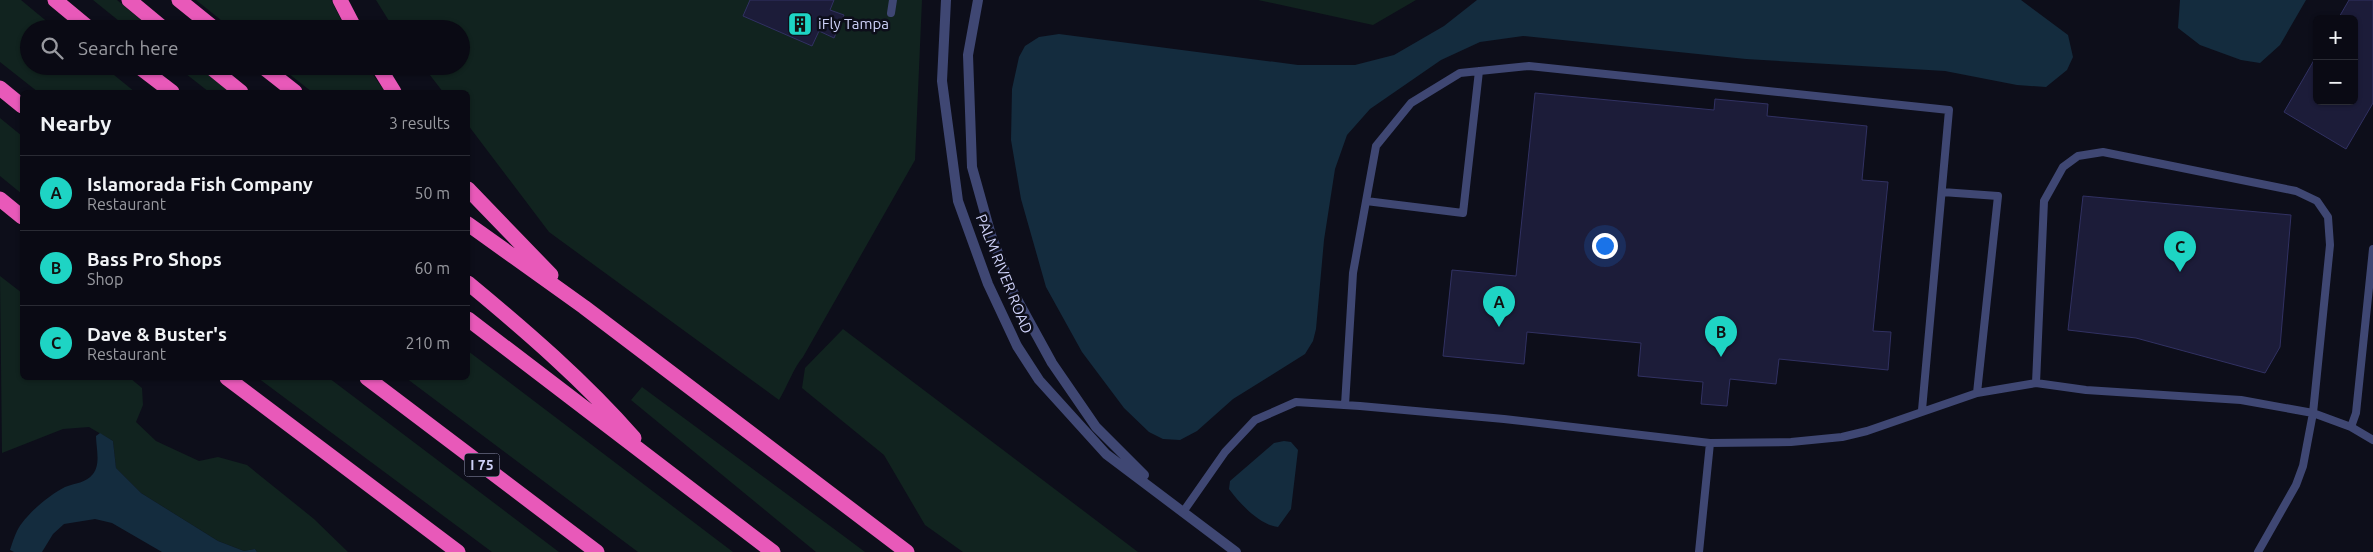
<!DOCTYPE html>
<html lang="en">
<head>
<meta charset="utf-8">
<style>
	:root { --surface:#0a0a14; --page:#181822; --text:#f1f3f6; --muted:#999aa0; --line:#2a2b34; --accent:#1ed4c4 }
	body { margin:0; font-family:Ubuntu,sans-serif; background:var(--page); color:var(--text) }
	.controls { position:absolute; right:15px; top:15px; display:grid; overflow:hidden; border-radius:8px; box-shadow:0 1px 4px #0004 }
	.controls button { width:45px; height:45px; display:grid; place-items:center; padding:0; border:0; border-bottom:1px solid var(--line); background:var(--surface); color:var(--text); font:25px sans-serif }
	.you { position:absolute; left:1604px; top:245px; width:18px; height:18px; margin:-12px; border:4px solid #fff; border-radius:50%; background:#1a73e8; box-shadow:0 0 0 8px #1a73e833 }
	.badge { display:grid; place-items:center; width:32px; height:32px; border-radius:50%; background:var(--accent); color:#111; font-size:16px; font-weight:700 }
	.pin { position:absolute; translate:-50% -41px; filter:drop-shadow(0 1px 2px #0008) }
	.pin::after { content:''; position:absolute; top:26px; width:18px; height:15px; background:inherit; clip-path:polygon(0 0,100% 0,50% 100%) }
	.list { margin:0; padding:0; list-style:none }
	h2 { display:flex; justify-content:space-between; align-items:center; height:65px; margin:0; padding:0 20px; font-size:21px }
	h2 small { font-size:16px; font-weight:400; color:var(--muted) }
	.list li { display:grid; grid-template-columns:32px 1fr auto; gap:15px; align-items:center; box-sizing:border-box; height:75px; padding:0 20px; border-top:1px solid var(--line) }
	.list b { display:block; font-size:19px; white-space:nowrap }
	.list p { margin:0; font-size:16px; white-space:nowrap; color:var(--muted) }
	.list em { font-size:16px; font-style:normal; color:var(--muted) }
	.icon { flex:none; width:28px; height:28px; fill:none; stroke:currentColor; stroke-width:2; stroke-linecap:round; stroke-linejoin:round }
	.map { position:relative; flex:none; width:2373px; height:552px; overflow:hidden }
	.search { position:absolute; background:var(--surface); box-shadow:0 1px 4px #0004; left:20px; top:20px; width:450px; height:55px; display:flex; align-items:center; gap:12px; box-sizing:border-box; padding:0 18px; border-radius:28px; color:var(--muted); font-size:19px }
	.panel { position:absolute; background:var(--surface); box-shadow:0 1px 4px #0004; left:20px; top:90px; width:450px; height:290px; border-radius:8px }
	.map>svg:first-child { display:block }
	.green { fill:#11231f }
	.water { fill:#142c3e }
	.building { fill:#1c1c39; stroke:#313162 }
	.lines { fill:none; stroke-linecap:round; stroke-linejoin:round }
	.service { stroke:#3f4773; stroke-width:8 }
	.minor { stroke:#3f4773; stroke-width:10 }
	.motorway { stroke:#e859b9; stroke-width:15 }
	.labels { text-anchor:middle; stroke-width:5; stroke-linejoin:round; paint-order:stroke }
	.shield { fill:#0d0e1a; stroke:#9496b5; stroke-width:1 }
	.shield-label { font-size:14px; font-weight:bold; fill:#ced1f8 }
	.poi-label { font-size:15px; fill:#ced1f8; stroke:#0d0e1a; text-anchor:start }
	.street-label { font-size:15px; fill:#ced1f8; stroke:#0d0e1a }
</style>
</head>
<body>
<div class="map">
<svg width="2373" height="552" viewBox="0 0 2373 552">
	<rect width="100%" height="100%" fill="#0d0e1a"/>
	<path class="green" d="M0 0H21L56 29H29V66H103L135 92H38L0 62Z
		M93 0H117L152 29H129Z
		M196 0H331L346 29H232Z
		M376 0H922L915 160 803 357C794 367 787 387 779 400L549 232 468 125V92H443L423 66H461V29H394Z
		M1258 0H1416L1373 25Z
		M176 66H199L230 92H209Z
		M279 66H367L385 92H312Z
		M0 118 22 136V194L0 176Z
		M0 276 22 293V378H130L142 388 143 405 136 422 156 441 199 461 218 457 247 465 314 519 348 552H257L255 549 244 551 218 541 141 493 116 468 113 441 89 427 63 429 2 453Z
		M843 329 1138 552H963L925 525 884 455 802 388 805 368Z
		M468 351 733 552H638L406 378H468Z
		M258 378H329L559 552H492Z
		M642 387 845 537 865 552H816L631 400Z"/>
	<path class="water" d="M1477 0H2021L2068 35 2073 57 2067 70 2046 87 2017 85 1945 71 1746 59 1523 36 1480 42 1441 60 1370 109 1347 135 1335 169 1324 240 1316 329 1313 341 1305 354 1233 399 1197 431 1180 440 1163 439 1149 432 1124 408 1082 352 1046 287 1021 199 1011 140 1012 89 1019 57 1025 46 1039 37 1059 34 1298 65H1355L1394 55 1444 26Z
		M2180 0H2306L2280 45 2260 63 2241 60 2200 45 2178 28Z
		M100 433 113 441 116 468 141 493 218 541 244 551 255 549 257 552H162L112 523 95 519 64 524 53 534 42 552H14L10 550C12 544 14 537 17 531 25 515 49 495 65 487 75 483 86 483 93 474 101 464 96 447 96 436Z
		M1284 441 1291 442 1298 450 1291 509 1278 527C1260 525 1240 504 1229 489L1230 481 1274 443Z"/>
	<path class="building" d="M750 0H834L830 10 844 15 834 38 819 31 812 46 743 16Z
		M2349 0H2373V103L2346 149 2284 112 2317 55V101H2354V19H2338Z
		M1535 93 1714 110 1715 99 1768 104 1767 116 1867 126 1862 180 1888 182 1873 331 1891 332 1888 370 1779 359 1776 384 1730 379 1727 406 1701 404 1703 382 1638 376 1641 343 1527 332 1524 364 1443 356 1452 270 1516 276Z
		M2083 196 2291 215 2280 347 2265 373 2136 338 2068 330Z"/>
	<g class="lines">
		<path class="service" d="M891 13 893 0
			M1942 192 1998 196 1977 393
			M1366 201 1463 213 1479 71
			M1345 405 1353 273 1376 146 1411 103 1460 73 1529 66 1949 110 1922 410
			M2351 427 2356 413 2373 249
			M1183 512 1225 452 1255 420 1296 402 1360 406 1504 419 1710 443 1791 442 1842 437 1867 431 1977 393 2036 383 2086 390 2241 400 2313 413 2330 245 2328 217 2317 201 2296 191 2103 152 2078 156 2063 167 2044 201 2036 383
			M1699 552 1710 443
			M2258 552 2296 485 2303 466 2313 413 2351 427 2373 440"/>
		<path class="minor" d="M946 0 942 81 958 201 988 284 1017 346 1039 380 1106 454 1236 552
			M978 0 968 55 972 167 991 235 1013 292 1052 363 1096 427 1144 475"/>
		<path class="motorway" d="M55 0 90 29
			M129 0 164 29
			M179 0 215 29
			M340 0 355 29
			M138 66 172 92
			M209 66 241 92
			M262 66 295 92
			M378 66 394 92
			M0 88 22 106
			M468 189 551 275
			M0 199 22 217
			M468 224 584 307 907 552
			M468 283C526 331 584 381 634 438
			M468 319 773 552
			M227 378 458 552
			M367 378 597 552"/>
	</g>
	<defs>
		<symbol id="building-square" viewBox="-11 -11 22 22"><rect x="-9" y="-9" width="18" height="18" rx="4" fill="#1ed4c4" stroke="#0d0e1a"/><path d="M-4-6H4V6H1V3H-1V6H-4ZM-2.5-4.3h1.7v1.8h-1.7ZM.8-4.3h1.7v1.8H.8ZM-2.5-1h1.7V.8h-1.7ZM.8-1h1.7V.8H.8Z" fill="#111"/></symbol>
	</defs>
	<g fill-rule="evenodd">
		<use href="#building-square" x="786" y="10" width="28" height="28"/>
	</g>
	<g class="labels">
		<rect class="shield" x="464.5" y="453.5" width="35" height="23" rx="4"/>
		<g class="shield-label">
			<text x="482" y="470">I 75</text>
		</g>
		<g class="poi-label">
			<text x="818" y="29">iFly Tampa</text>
		</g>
		<g class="street-label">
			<text transform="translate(1004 274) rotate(68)" y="5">PALM RIVER ROAD</text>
		</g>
	</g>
</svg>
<div class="controls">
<button>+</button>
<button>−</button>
</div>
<div class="you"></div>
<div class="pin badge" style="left:1499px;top:327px">A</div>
<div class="pin badge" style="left:1721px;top:357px">B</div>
<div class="pin badge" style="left:2180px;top:272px">C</div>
<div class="search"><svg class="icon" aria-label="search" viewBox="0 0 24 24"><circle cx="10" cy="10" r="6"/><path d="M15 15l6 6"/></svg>Search here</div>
<section class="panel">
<h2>Nearby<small>3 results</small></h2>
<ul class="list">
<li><span class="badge">A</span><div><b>Islamorada Fish Company</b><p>Restaurant</p></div><em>50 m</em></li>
<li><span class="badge">B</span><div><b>Bass Pro Shops</b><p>Shop</p></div><em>60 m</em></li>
<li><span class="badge">C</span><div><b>Dave &amp; Buster's</b><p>Restaurant</p></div><em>210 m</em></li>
</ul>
</section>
</div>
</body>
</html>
